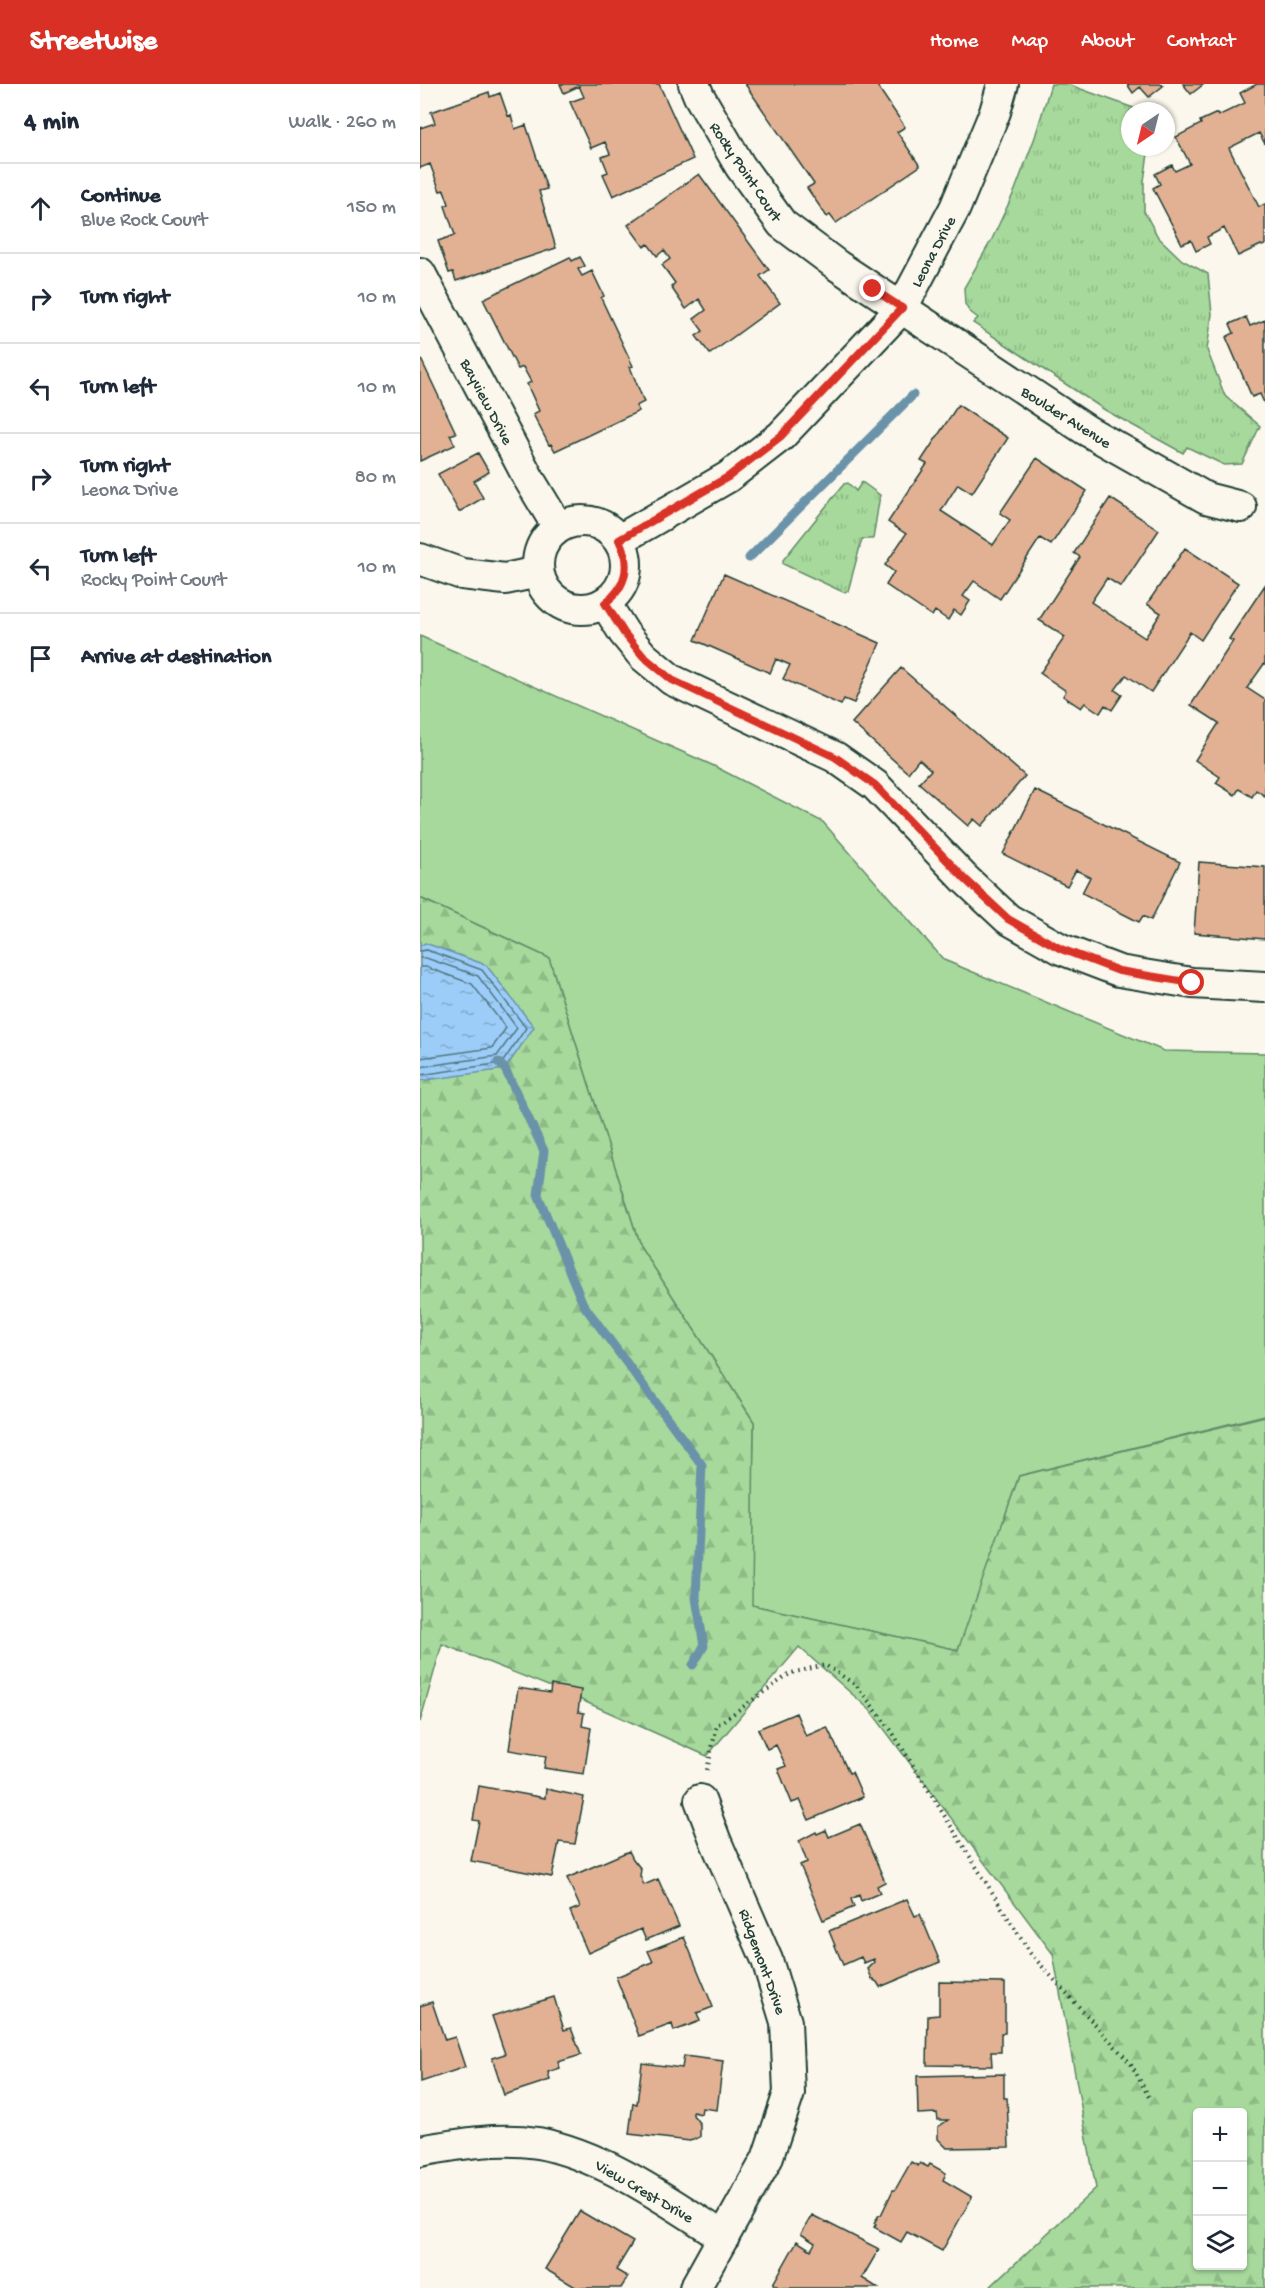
<!DOCTYPE html>
<html lang="en">
<head>
<meta charset="utf-8">
<style>
	:root { --surface:#fff; --page:#f2f2f3; --text:#1f2937; --muted:#747a83; --line:#e0e1e3; --accent:#d93025 }
	body { margin:0; font-family:"Gochi Hand",sans-serif; background:var(--page); color:var(--text) }
	.controls { position:absolute; right:18px; bottom:18px; display:grid; overflow:hidden; border-radius:6px; box-shadow:0 2px 4px #0004 }
	.controls button { width:54px; height:54px; display:grid; place-items:center; padding:0; border:0; border-bottom:2px solid var(--line); background:var(--surface); color:var(--text); font:30px sans-serif }
	.compass { position:absolute; left:701px; top:18px; width:54px; height:54px; border-radius:50%; background:var(--surface); box-shadow:0 2px 4px #0004; rotate:215deg }
	.stop { position:absolute; width:18px; height:18px; margin:-14px; border:4px solid #d93025; border-radius:50%; background:#fff }
	.stop.end { background:#d93025; border-color:#fff; box-shadow:0 2px 6px #0008 }
	.list { margin:0; padding:0; list-style:none }
	h2 { display:flex; justify-content:space-between; align-items:center; height:78px; margin:0; padding:0 24px; font-size:26px }
	h2 small { font-size:20px; font-weight:400; color:var(--muted) }
	.list li { display:grid; grid-template-columns:39px 1fr auto; gap:18px; align-items:center; box-sizing:border-box; height:90px; padding:0 24px; border-top:2px solid var(--line) }
	.list b { display:block; font-size:22px; white-space:nowrap }
	.list p { margin:0; font-size:20px; white-space:nowrap; color:var(--muted) }
	.list em { font-size:20px; font-style:normal; color:var(--muted) }
	.icon { flex:none; width:33px; height:33px; fill:none; stroke:currentColor; stroke-width:2; stroke-linecap:round; stroke-linejoin:round }
	.map { position:relative; flex:none; width:845px; height:2204px; overflow:hidden }
	header { display:flex; align-items:center; gap:36px; box-sizing:border-box; height:84px; padding:0 30px; background:var(--accent); color:#fff }
	header strong { font-size:28px }
	nav { display:flex; gap:33px; margin-inline-start:auto; font-size:21px }
	main { display:flex }
	aside { flex:1; background:var(--surface) }
	.map>svg:first-child { display:block }
	.green { fill:#a6d99b; stroke:#628b68; stroke-width:1.5 }
	.forest { fill:url(#forest-firs); stroke:#628b68; stroke-width:1.5; fill-rule:evenodd }
	.park { fill:url(#park-tufts); stroke:#628b68; stroke-width:1.5 }
	.water { fill:url(#water-ripples); stroke:#6a93aa; stroke-width:1.5 }
	.lines { fill:none; stroke-linecap:round; stroke-linejoin:round }
	.shore { stroke:#517782; stroke-width:1.5 }
	.stream { stroke:#6a93aa; stroke-width:9 }
	.building { fill:#e2b194; stroke:#1f3d34; stroke-width:1.5 }
	.minor-casing { stroke:#1f3d34; stroke-width:34 }
	.path { stroke:#1f3d34; stroke-width:4; stroke-dasharray:1.5 4.5; stroke-linecap:butt }
	.minor { stroke:#fbf7ec; stroke-width:30 }
	.route { stroke:#d93025; stroke-width:8 }
	.labels { text-anchor:middle; stroke-width:4.5; stroke-linejoin:round; paint-order:stroke }
	.street-label { font-size:16px; fill:#1f3d34; stroke:#fbf7ec }
</style>
</head>
<body>
<header>
<strong>Streetwise</strong>
<nav><a>Home</a><a>Map</a><a>About</a><a>Contact</a></nav>
</header>
<main>
<aside>
<h2>4 min<small>Walk · 260 m</small></h2>
<ul class="list">
<li><svg class="icon" aria-label="ahead" viewBox="0 0 24 24"><path d="M12 20V5M6 11l6-6 6 6"/></svg><div><b>Continue</b><p>Blue Rock Court</p></div><em>150 m</em></li>
<li><svg class="icon" aria-label="right" viewBox="0 0 24 24"><path d="M7 20v-9h11M14 6l5 5-5 5"/></svg><div><b>Turn right</b></div><em>10 m</em></li>
<li><svg class="icon" aria-label="left" viewBox="0 0 24 24"><path d="M17 20v-9H6M10 6l-5 5 5 5"/></svg><div><b>Turn left</b></div><em>10 m</em></li>
<li><svg class="icon" aria-label="right" viewBox="0 0 24 24"><path d="M7 20v-9h11M14 6l5 5-5 5"/></svg><div><b>Turn right</b><p>Leona Drive</p></div><em>80 m</em></li>
<li><svg class="icon" aria-label="left" viewBox="0 0 24 24"><path d="M17 20v-9H6M10 6l-5 5 5 5"/></svg><div><b>Turn left</b><p>Rocky Point Court</p></div><em>10 m</em></li>
<li><svg class="icon" aria-label="arrive" viewBox="0 0 24 24"><path d="M6 21V4h12l-3 4 3 4H6"/></svg><div><b>Arrive at destination</b></div></li>
</ul>
</aside>
<div class="map">
<svg width="845" height="2204" viewBox="0 0 845 2204">
	<defs>
		<pattern id="forest-firs" width="22" height="20" patternUnits="userSpaceOnUse" patternTransform="scale(1.5)"><rect width="22" height="20" fill="#a6d99b"/><path d="M5 1l3.5 6h-7zM16 11l3.5 6h-7z" fill="#8ebb86"/></pattern>
		<pattern id="park-tufts" width="24" height="20" patternUnits="userSpaceOnUse" patternTransform="scale(1.5)"><rect width="24" height="20" fill="#a6d99b"/><path d="M3 7l-1-3M5 7V3M7 7l1-3M15 17l-1-3M17 17v-4M19 17l1-3" fill="none" stroke="#8ebb86"/></pattern>
		<pattern id="water-ripples" width="26" height="14" patternUnits="userSpaceOnUse" patternTransform="scale(1.5)"><rect width="26" height="14" fill="#9ccdf8"/><path d="M2 4q2-2 4 0t4 0M15 11q2-2 4 0t4 0" fill="none" stroke="#7fa8ca"/></pattern>
	</defs>
	<rect width="100%" height="100%" fill="#fbf7ec"/>
	<filter id="ink" filterUnits="userSpaceOnUse"><feTurbulence type="fractalNoise" baseFrequency=".0167" numOctaves="2"/><feDisplacementMap in="SourceGraphic" scale="12" xChannelSelector="R" yChannelSelector="G"/><feConvolveMatrix kernelMatrix="1 2 1 2 8 2 1 2 1" color-interpolation-filters="sRGB"/></filter>
	<g filter="url(#ink)">
		<path class="green" d="M0 552 292 681 403 738 524 876 744 967 845 969V1331L599 1392 539 1566 331 1521 334 1338 220 1162 129 874 0 814Z"/>
		<path class="forest" d="M0 814 129 874 220 1162 334 1338 332 1521 538 1566 599 1392 845 1332V2204H569L676 2104 633 1870 450 1626 379 1563 287 1672 141 1607 22 1560 0 1638ZM778 2028H822V2182H778Z"/>
		<path class="park" d="M631 0H647L722 27H710V63H729L724 97V127L738 153 762 176 788 190 792 230 787 266 805 312 840 342 822 380 804 381 767 363 763 369 685 326 553 239 558 234 549 227 545 220 544 204 572 155 595 106 615 53Z
			M442 398 460 411 453 455H442L428 507 423 508 363 480V476L424 400 428 399 436 407Z"/>
		<path class="water" d="M5 859 66 881 114 943 85 985 0 997V862Z"/>
		<g class="lines">
			<path class="shore" d="M0 867 7 866 62 886 106 944 82 979 0 991
				M0 874H6L58 892 97 944 77 972 0 983
				M0 883H6L52 900 86 944 72 964 0 974"/>
			<path class="stream" d="M329 474 493 311
				M78 978 85 985 124 1067 118 1111 163 1220 282 1381 276 1514 284 1562 273 1581"/>
		</g>
		<path class="building" d="M140 0H239L273 75 193 112 183 90 188 88 182 73 190 70 185 58 171 64 150 18 164 13 159 2 144 9Z
			M325 0H456L485 43 477 48 500 82 416 139 410 131 407 133 387 104 394 100Z
			M707 0H741L743 2 729 13 720 3 713 9Z
			M763 0H784L771 10Z
			M837 0H845V60L839 49 809 64 839 123 845 120V161L842 162 841 161 818 172 804 144 787 153 790 160 776 167 771 156 762 160 733 104 740 100 735 90 752 81 755 87 770 80 756 53 781 40 780 37 797 29 798 32 825 19 820 9Z
			M69 8 70 13 80 9 88 32 91 31 95 45 106 41 127 105 119 107 136 164 36 197 33 188 29 189 18 157 35 151 25 122 29 120 24 106 20 107 10 80 0 84V44L15 39 11 28Z
			M279 90 349 186 340 192 360 219 290 270 276 252 283 247 274 235 286 226 279 215 266 225 251 203 255 199 242 181 250 175 244 166 237 172 228 160 224 163 208 141Z
			M150 173 152 177 160 173 165 182 158 185 162 192 172 187 184 212 181 214 213 282 210 283 224 318 216 322 219 327 135 367 131 360 129 361 113 330 119 327 107 300 111 298 103 283 98 285 63 215Z
			M826 233 830 242 845 236V321L840 310 832 313 806 253 814 249 810 240Z
			M0 273 36 349 30 351 35 361 0 377Z
			M538 321 588 354 552 409 538 400 521 427 573 461 590 436 580 429 617 374 667 407 631 461 620 454 580 515 554 497 543 512 550 517 541 531 534 526 528 536 515 527 512 532 466 501 474 488 465 481 486 450 468 438 507 380 501 377Z
			M58 369 69 388 54 397 63 414 39 428 18 390Z
			M690 414 739 446 701 503 687 494 671 518 725 554 741 529 727 520 765 464 818 499 781 556 770 548 731 608 706 591 695 606 702 611 692 626 685 621 680 629 665 619 661 624 643 612 646 607 620 589 645 553 619 536 660 473 654 469Z
			M304 490 460 559 434 619 424 615 421 621 363 595 370 581 356 575 350 589 275 556Z
			M845 501V580H844L827 604 845 616V712L836 706 832 713 819 705 815 711 796 699 800 693 775 676 799 639 771 621 813 557 809 555Z
			M481 584 605 692 562 742 554 735 548 742 499 699 511 686 499 675 488 689 432 639Z
			M615 706 760 778 731 836 723 832 719 838 662 809 670 793 656 786 647 802 583 770Z
			M779 778 845 783V855L774 849Z
			M131 1601 161 1606 158 1628 164 1629 162 1642 171 1644 164 1690 124 1684 126 1672 89 1666 98 1604 130 1609Z
			M376 1629 386 1652 407 1643 429 1689 432 1688 443 1713 389 1736 380 1716 372 1719 358 1685 366 1682 356 1661 347 1665 338 1645Z
			M59 1702 125 1714 126 1705 164 1713 155 1760 139 1758 132 1793 51 1777 59 1737 53 1736Z
			M440 1740 465 1798 457 1802 460 1809 441 1817 439 1811 431 1815 434 1823 403 1836 380 1781 387 1778 379 1757 396 1748 397 1750 406 1746 409 1753Z
			M209 1767 213 1775 221 1785 220 1792 224 1801 238 1795 259 1842 226 1856 221 1845 168 1869 150 1827 160 1823 147 1794Z
			M487 1815 495 1832 500 1830 520 1878 460 1903 457 1898 452 1895 448 1885 455 1878 454 1875 444 1879 441 1873 423 1881 409 1847Z
			M264 1853 293 1923 277 1929 280 1937 254 1947 252 1940 219 1952 196 1893 233 1878 228 1867Z
			M519 1898 585 1899V1949H581V1968H571L572 1982 507 1981 508 1932 519 1931Z
			M134 1913 144 1946 151 1944 161 1971 138 1978 140 1984 128 1988 130 1996 84 2011 72 1974 85 1970 72 1932Z
			M12 1918 25 1956 35 1953 45 1983 1 1998 0 1922Z
			M264 1972 303 1977 297 2026 282 2024 281 2030 273 2028V2031L280 2040V2053L270 2057 209 2050 213 2019 217 2020 222 1979 262 1984Z
			M584 1990V2014H587L589 2063 527 2064 518 2055V2043L528 2036H518L517 2029 498 2030 497 1992Z
			M491 2078 498 2082 500 2079 508 2083 510 2080 526 2089 523 2096 552 2113 522 2167 487 2148 481 2158 454 2143 456 2140 454 2139 459 2131H461L473 2106H475Z
			M160 2127 213 2158 196 2186 208 2193 201 2204H157L125 2185Z
			M392 2131 459 2165 442 2194 458 2204H360L353 2200 377 2157 391 2166 395 2159 381 2150Z"/>
		<g class="lines">
			<defs>
				<path id="minor" d="M274 0 279 12 320 82 362 140 418 182 666 346 786 414 821 423
					M0 189 109 395 138 443
					M118 481a44 44 0 1 1 88 0a44 44 0 1 1-88 0Z
					M199 456 308 393 361 352 482 224 535 124 575 28 583 0
					M0 475 42 490 85 495 118 488
					M185 519 204 549 223 572 252 596 415 673 455 701 545 795 588 835 641 865 699 887 772 899 845 903
					M0 2067C39 2060 78 2053 118 2059 184 2071 249 2118 304 2153
					M275 2204 347 2075 369 2009 366 1938 347 1876 296 1758 280 1716"/>
			</defs>
			<use href="#minor" class="minor-casing"/>
			<path class="path" d="M287 1686 297 1641 371 1589 405 1581 436 1601 471 1646 610 1869 711 1980 729 2013"/>
			<use href="#minor" class="minor"/>
		</g>
	</g>
	<g class="lines" filter="url(#ink)">
		<path class="route" d="M453 205 482 224 361 352 308 393 199 456C211 480 207 503 185 519L204 549 223 572 252 596 415 673 455 701 545 795 588 835 641 865 699 887 772 899"/>
	</g>
	<g class="labels">
		<g class="street-label">
			<text transform="translate(327 87) rotate(56)" y="6">Rocky Point Court</text>
			<text transform="translate(512 167) rotate(-62)" y="6">Leona Drive</text>
			<text transform="translate(68 317) rotate(62)" y="6">Bayview Drive</text>
			<text transform="translate(647 332) rotate(32)" y="6">Boulder Avenue</text>
			<text transform="translate(344 1877) rotate(70)" y="6">Ridgemont Drive</text>
			<text transform="translate(225 2106) rotate(30)" y="6">View Crest Drive</text>
		</g>
	</g>
</svg>
<div class="controls">
<button>+</button>
<button>−</button>
<button><svg class="icon" aria-label="layers" viewBox="0 0 24 24"><path d="M12 4l9 5-9 5-9-5zM3 14l9 5 9-5"/></svg></button>
</div>
<svg class="compass" viewBox="-18 -18 36 36"><path d="M0-13l5 13h-10z" fill="#e53935"/><path d="M0 13l5-13h-10z" fill="#747a83"/></svg>
<div class="stop" style="left:772px;top:899px"></div>
<div class="stop end" style="left:453px;top:205px"></div>
</div>
</main>
</body>
</html>
